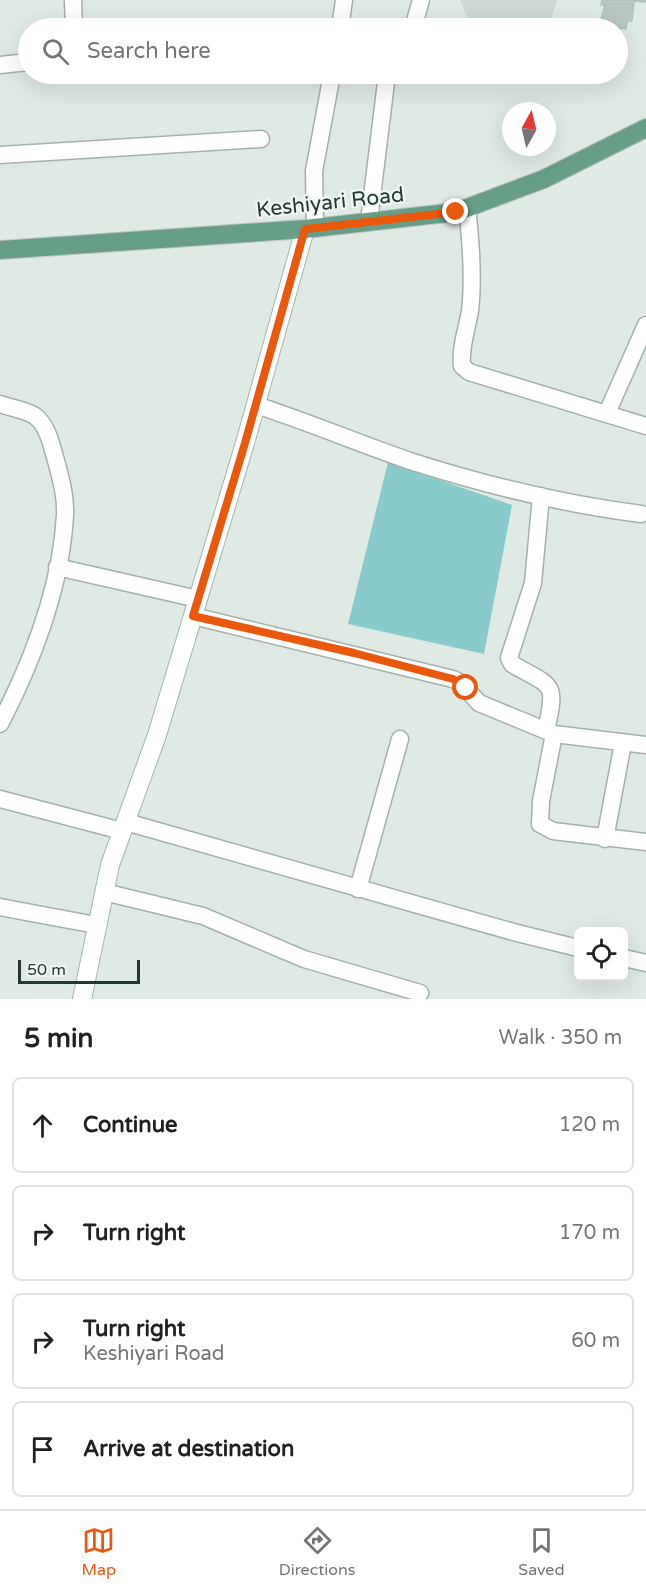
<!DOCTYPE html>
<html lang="en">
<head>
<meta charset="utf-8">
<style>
	:root { --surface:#fff; --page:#f2f2f2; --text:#202124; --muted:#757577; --line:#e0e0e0; --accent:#ea580c }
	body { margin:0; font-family:"Varela Round",sans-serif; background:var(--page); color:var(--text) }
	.controls { position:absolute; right:18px; bottom:18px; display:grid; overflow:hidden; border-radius:9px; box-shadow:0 6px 24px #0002 }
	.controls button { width:54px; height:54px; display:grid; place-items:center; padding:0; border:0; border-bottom:2px solid var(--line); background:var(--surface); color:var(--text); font:30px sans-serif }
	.compass { position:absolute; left:502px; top:102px; width:54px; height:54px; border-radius:50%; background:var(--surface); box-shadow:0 6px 24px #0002; rotate:8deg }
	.scale { position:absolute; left:18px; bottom:15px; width:122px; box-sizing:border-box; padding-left:6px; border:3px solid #213930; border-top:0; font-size:16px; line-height:21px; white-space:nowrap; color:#213930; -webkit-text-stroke:4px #f0f7f2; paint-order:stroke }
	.stop { position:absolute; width:18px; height:18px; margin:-14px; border:4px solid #ea580c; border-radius:50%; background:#fff }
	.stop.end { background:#ea580c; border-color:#fff; box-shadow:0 2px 6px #0008 }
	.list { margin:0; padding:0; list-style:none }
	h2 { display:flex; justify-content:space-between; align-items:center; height:78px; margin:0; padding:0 24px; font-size:26px }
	h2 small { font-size:20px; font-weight:400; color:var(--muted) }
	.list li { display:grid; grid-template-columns:39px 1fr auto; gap:18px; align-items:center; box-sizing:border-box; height:96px; margin:0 12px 12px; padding:0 12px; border:2px solid var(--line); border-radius:9px }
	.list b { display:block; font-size:22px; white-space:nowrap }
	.list p { margin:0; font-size:20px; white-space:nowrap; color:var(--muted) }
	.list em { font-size:20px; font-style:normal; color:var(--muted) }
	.icon { flex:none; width:33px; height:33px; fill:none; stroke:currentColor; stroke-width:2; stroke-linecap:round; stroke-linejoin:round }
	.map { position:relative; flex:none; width:646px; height:999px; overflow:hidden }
	.search { position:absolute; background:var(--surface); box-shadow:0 6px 24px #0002; left:18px; right:18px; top:18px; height:66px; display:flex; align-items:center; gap:15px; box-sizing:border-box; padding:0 21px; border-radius:33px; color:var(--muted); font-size:22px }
	.sheet { height:510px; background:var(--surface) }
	nav { display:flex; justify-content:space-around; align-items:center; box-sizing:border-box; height:84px; border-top:2px solid var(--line); background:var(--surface); font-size:16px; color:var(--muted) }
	nav a { display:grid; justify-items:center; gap:3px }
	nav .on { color:var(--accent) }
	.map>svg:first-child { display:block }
	.built { fill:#cedad3 }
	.water { fill:#89cbcd }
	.building { fill:#b8c7c0; stroke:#b2c3ba; stroke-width:1.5 }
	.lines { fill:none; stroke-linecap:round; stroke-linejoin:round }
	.street-casing { stroke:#a3b1aa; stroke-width:19 }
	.secondary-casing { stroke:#a1b8ad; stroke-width:20 }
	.primary-casing { stroke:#bcc4c1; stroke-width:20 }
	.street { stroke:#fff; stroke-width:16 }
	.secondary { stroke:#fff; stroke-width:18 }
	.primary { stroke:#669e88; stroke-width:18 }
	.route { stroke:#ea580c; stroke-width:8 }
	.labels { text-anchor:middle; stroke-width:4.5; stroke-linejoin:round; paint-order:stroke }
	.street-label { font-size:21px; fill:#213930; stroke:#f0f7f2 }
</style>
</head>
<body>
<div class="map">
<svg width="646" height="999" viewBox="0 0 646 999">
	<rect width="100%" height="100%" fill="#e0eae4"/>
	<path class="built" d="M460 0H557L548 28H472Z"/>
	<path class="water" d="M388 462 512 505 484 654 348 624Z"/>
	<path class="building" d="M602 0H646V2L634 1 632 21H627L626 29 599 26 605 5H601Z"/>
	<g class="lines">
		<defs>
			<path id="street" d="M73 0 74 28
				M340 28 344 0
				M413 28 421 0
				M0 65 28 62
				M0 155 261 139
				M467 208C471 242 474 277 470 311 467 329 460 347 462 366L469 372 646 426
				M369 221 387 74
				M315 228 314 171 332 74
				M0 404C11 408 26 410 35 416 47 425 51 443 55 457 60 476 66 495 65 515 61 588 33 660 0 724
				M256 405C308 422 358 443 410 461 485 485 562 504 641 514
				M607 413 646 325
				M541 496 533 583 509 658 512 664C551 687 558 680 546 730
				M57 567 198 599
				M193 616 453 679 461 683 479 703 554 734 646 745
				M554 734 541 801 540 824 553 831 646 842
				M0 799 122 831
				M126 822 517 933 578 948
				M605 839 623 743
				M358 889 400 739
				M104 892 203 916 304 959 420 993
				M0 907 96 925
				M624 958 646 963"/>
			<path id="secondary" d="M82 999 110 865 157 735 245 443 305 229"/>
			<path id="primary" d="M0 250 305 229 456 212 544 179 646 128"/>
		</defs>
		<use href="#street" class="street-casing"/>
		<use href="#secondary" class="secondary-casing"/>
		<use href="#primary" class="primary-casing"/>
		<use href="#street" class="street"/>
		<use href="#secondary" class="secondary"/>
		<use href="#primary" class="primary"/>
	</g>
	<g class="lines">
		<path class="route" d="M456 212 305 229 245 443 193 616 354 653 453 679 466 688"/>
	</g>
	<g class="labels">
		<g class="street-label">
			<text transform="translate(330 202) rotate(-6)" y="7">Keshiyari Road</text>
		</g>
	</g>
</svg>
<div class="controls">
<button><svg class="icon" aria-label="locate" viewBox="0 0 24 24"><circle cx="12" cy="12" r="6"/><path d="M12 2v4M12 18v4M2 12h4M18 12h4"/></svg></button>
</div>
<svg class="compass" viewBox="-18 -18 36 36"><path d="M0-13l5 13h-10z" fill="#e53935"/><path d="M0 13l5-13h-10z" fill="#757577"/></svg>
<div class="scale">50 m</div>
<div class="stop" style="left:466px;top:688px"></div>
<div class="stop end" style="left:456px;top:212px"></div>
<div class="search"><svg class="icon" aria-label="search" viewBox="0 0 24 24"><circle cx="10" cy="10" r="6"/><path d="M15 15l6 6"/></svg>Search here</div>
</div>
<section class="sheet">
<h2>5 min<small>Walk · 350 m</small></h2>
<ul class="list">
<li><svg class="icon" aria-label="ahead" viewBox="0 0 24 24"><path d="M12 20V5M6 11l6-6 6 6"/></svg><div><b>Continue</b></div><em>120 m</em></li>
<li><svg class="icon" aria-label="right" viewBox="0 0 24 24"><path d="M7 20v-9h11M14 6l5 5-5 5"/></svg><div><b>Turn right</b></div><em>170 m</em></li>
<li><svg class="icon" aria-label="right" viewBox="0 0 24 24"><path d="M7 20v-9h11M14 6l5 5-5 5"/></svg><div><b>Turn right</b><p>Keshiyari Road</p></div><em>60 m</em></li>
<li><svg class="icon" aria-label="arrive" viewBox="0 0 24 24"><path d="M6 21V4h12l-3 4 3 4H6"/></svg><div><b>Arrive at destination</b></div></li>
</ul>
</section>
<nav>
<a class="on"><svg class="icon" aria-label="map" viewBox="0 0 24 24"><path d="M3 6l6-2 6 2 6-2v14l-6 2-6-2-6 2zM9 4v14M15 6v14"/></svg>Map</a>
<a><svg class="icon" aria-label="directions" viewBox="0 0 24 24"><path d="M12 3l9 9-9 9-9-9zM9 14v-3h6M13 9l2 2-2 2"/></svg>Directions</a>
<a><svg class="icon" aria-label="saved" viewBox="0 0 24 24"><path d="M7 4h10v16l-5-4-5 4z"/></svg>Saved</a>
</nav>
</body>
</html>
